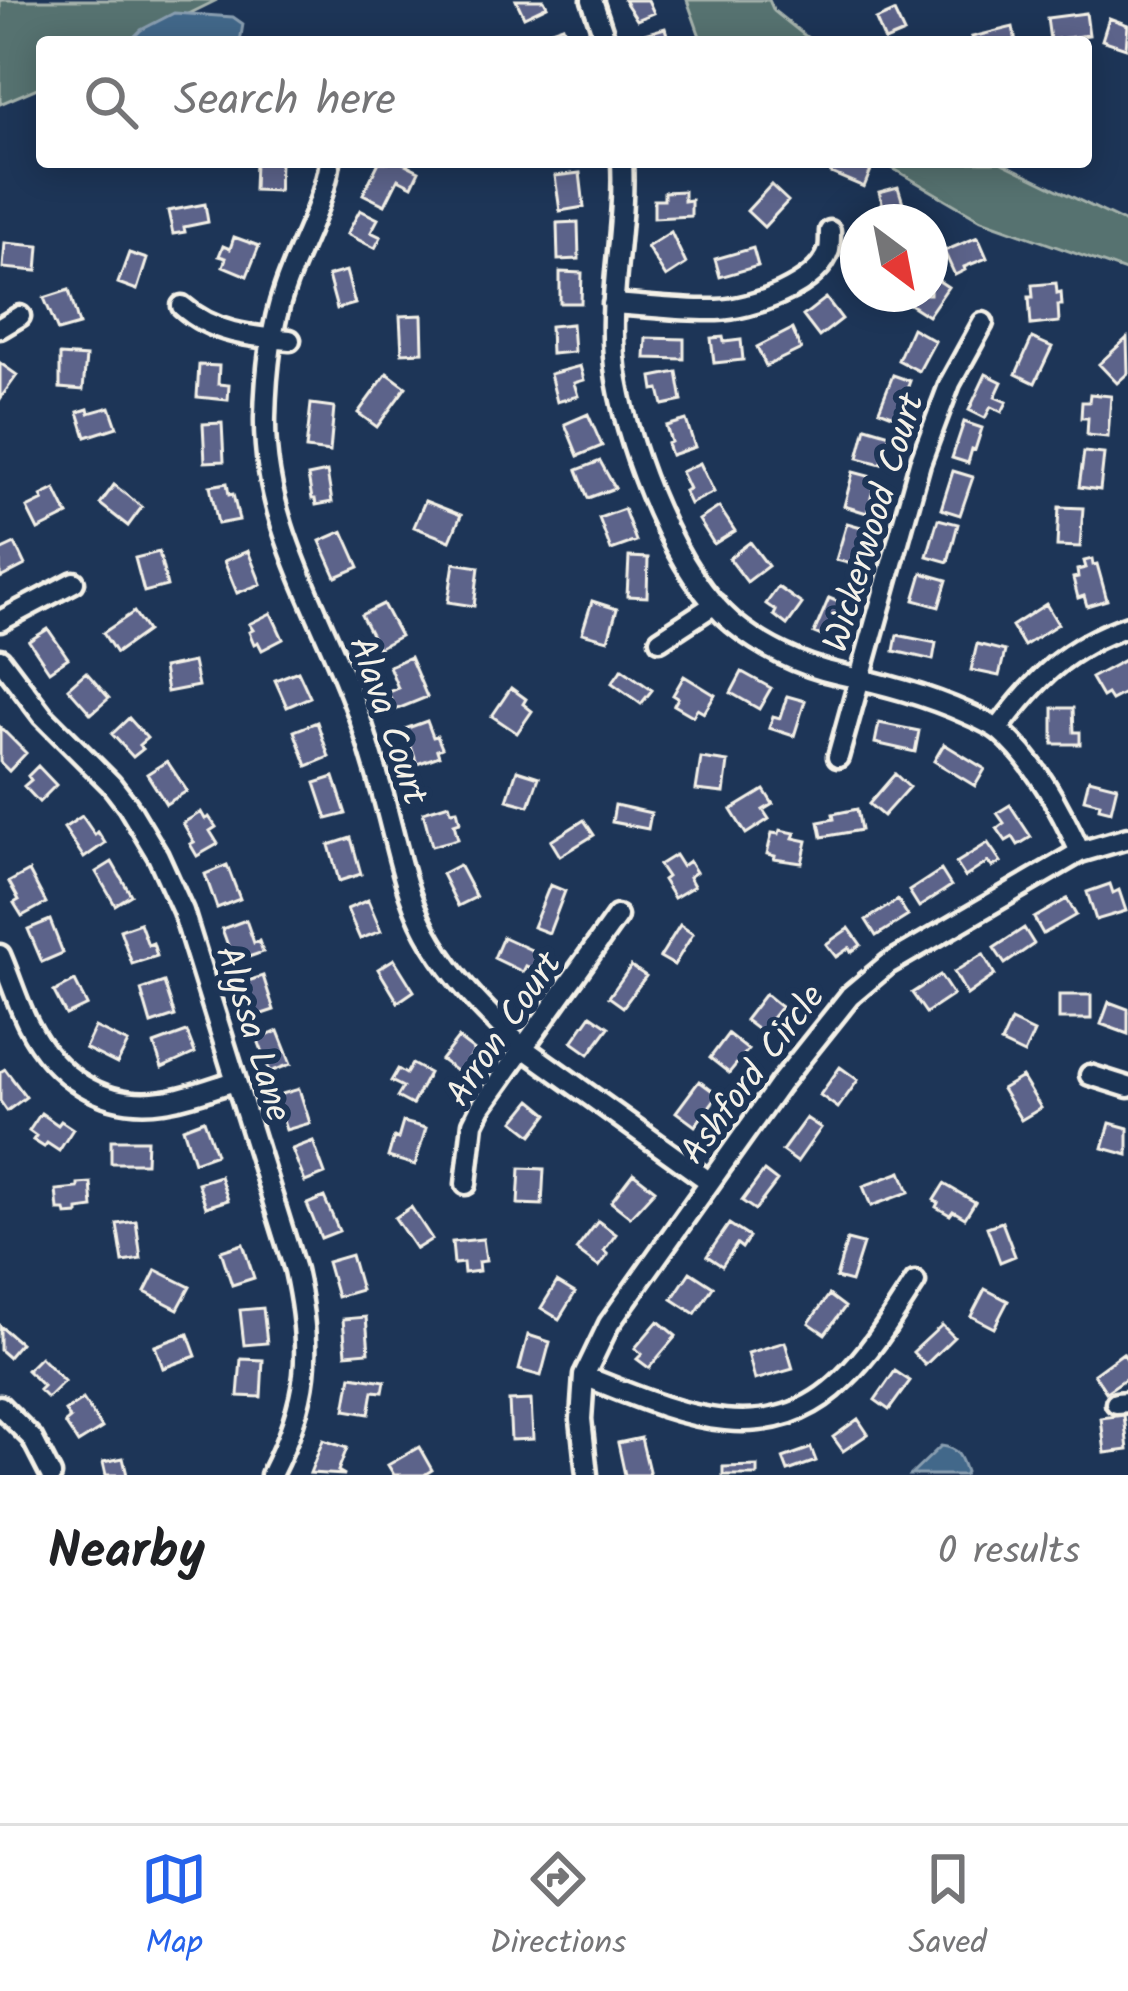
<!DOCTYPE html>
<html lang="en">
<head>
<meta charset="utf-8">
<style>
	:root { --surface:#fff; --page:#f6f6f6; --text:#202124; --muted:#757577; --line:#e0e0e0; --accent:#2563eb }
	body { margin:0; font-family:Kalam,sans-serif; background:var(--page); color:var(--text) }
	.compass { position:absolute; left:840px; top:204px; width:108px; height:108px; border-radius:50%; background:var(--surface); box-shadow:0 6px 30px #0003; rotate:148deg }
	.list { margin:0; padding:0; list-style:none }
	h2 { display:flex; justify-content:space-between; align-items:center; height:156px; margin:0; padding:0 48px; font-size:51px }
	h2 small { font-size:39px; font-weight:400; color:var(--muted) }
	.icon { flex:none; width:66px; height:66px; fill:none; stroke:currentColor; stroke-width:2; stroke-linecap:round; stroke-linejoin:round }
	.map { position:relative; flex:none; width:1128px; height:1475px; overflow:hidden }
	.search { position:absolute; background:var(--surface); box-shadow:0 6px 30px #0003; left:36px; right:36px; top:36px; height:132px; display:flex; align-items:center; gap:30px; box-sizing:border-box; padding:0 42px; border-radius:12px; color:var(--muted); font-size:45px }
	.sheet { height:348px; background:var(--surface) }
	nav { display:flex; justify-content:space-around; align-items:center; box-sizing:border-box; height:168px; border-top:3px solid var(--line); background:var(--surface); font-size:33px; color:var(--muted) }
	nav a { display:grid; justify-items:center; gap:6px }
	nav .on { color:var(--accent) }
	.map>svg:first-child { display:block }
	.green { fill:#56726f; stroke:#a5b2ac; stroke-width:3 }
	.water { fill:#42678a; stroke:#899eb0; stroke-width:3 }
	.building { fill:#5c638a; stroke:#f4f1e8; stroke-width:3 }
	.lines { fill:none; stroke-linecap:round; stroke-linejoin:round }
	.minor-casing { stroke:#f4f1e8; stroke-width:27 }
	.minor { stroke:#1d3557; stroke-width:18 }
	.labels { text-anchor:middle; stroke-width:12; stroke-linejoin:round; paint-order:stroke }
	.street-label { font-size:36px; fill:#f4f1e8; stroke:#1d3557 }
</style>
</head>
<body>
<div class="map">
<svg width="1128" height="1475" viewBox="0 0 1128 1475">
	<rect width="100%" height="100%" fill="#1d3557"/>
	<filter id="ink" filterUnits="userSpaceOnUse"><feTurbulence type="fractalNoise" baseFrequency=".00833" numOctaves="2"/><feDisplacementMap in="SourceGraphic" scale="24" xChannelSelector="R" yChannelSelector="G"/><feConvolveMatrix kernelMatrix="1 2 1 2 8 2 1 2 1" color-interpolation-filters="sRGB"/></filter>
	<g filter="url(#ink)">
		<path class="green" d="M0 0H217L132 42H42V86L0 104Z
			M687 0H769L774 11 813 42H702Z
			M882 162H1000L1128 224V272L981 220Z"/>
		<path class="water" d="M174 13 233 17 243 24 240 42H129L141 30Z
			M941 1446C958 1448 961 1457 966 1472L964 1475H911Z"/>
		<path class="building" d="M516 0H544L547 6 524 17Z
			M624 0H648L654 13 637 20Z
			M894 12 904 33 885 41 876 20Z
			M1086 13 1089 35 1050 40 1047 18Z
			M1109 18 1128 25 1126 48 1102 40Z
			M563 26 569 42H543L540 34Z
			M1013 27 1016 42H974L972 37Z
			M665 28 669 42H646L644 34Z
			M255 162H280L279 191 254 190Z
			M379 162H401L419 171 412 186 398 179 385 205 363 194Z
			M836 162H865L873 165 864 187 831 173Z
			M580 173 584 207 560 211 555 176Z
			M771 185 788 201 764 227 747 211Z
			M898 187 909 222H888L879 192Z
			M684 191V201L691 200V216L654 218V200H664V192Z
			M205 204 208 222 184 227 185 232 173 234 168 211Z
			M360 210 378 219 371 232 381 237 375 248 347 234Z
			M578 222 579 259 558 260 557 223Z
			M671 232 686 264 666 277 647 247Z
			M234 237 259 246 247 276 223 266 226 258 219 256 223 246 230 249Z
			M978 237 987 258 964 267 965 270 955 275 944 251Z
			M5 243 39 246 37 271 3 268Z
			M753 248 758 266 720 277 715 259Z
			M129 253 147 259 137 290 118 283Z
			M346 271 355 304 337 309 328 276Z
			M560 272 582 273 581 303H560Z
			M930 275 948 287 928 316 908 303 914 294H930Z
			M1056 283 1057 293 1061 292 1062 305H1058L1059 322 1031 325 1029 297H1033L1032 285Z
			M69 290 79 325 58 331 44 298Z
			M826 298 842 319 819 337 803 316Z
			M422 315 423 352 402 353 400 316Z
			M572 324 574 352 551 354 550 326Z
			M912 328 935 341 919 371 898 360Z
			M792 329 801 349 766 366 757 347Z
			M723 337 724 342 741 340 743 360 714 363 711 338Z
			M646 338 684 339V359L645 358Z
			M1032 338 1052 347 1035 383 1016 374Z
			M1127 338 1128 373 1117 383 1099 364Z
			M60 355 86 357 83 390 60 388Z
			M0 363 17 375 0 399Z
			M199 365 219 366 218 384 229 385 228 400 197 397Z
			M580 366 584 380 574 383 578 396 557 402 550 374Z
			M677 372 682 401 663 405 659 389 654 390 652 377Z
			M387 373 406 387 377 427 358 413Z
			M986 374 1002 382 995 397 1007 402 1002 412 991 407 985 418 969 410Z
			M893 375 910 381 906 392 910 393 900 418 879 410Z
			M1090 394 1111 396 1108 437 1087 435 1088 418H1081L1082 402H1089Z
			M311 404 334 407 330 452 306 449Z
			M110 407 117 427 86 437 78 412 88 409 89 413Z
			M588 414 602 446 578 456 565 424Z
			M686 420 695 447 671 455 667 444 671 442 666 426Z
			M964 422 982 428 975 450 972 449 968 463 952 458Z
			M222 423 224 461 205 462 203 424Z
			M866 427 890 434 881 464 858 458Z
			M1084 452 1104 454 1100 490 1079 487Z
			M600 461 615 488 588 498 577 470Z
			M700 463 714 492 690 504 684 491 689 489 681 472Z
			M953 471 973 477 960 515 941 509Z
			M327 472 332 502 316 505 315 499H312L308 476Z
			M853 472 876 478 867 513 844 506Z
			M227 483 229 495 233 494 239 520 218 524 210 486Z
			M114 485 142 507 128 526 100 504Z
			M55 489 68 515 38 530 27 508 43 500 41 496Z
			M425 501 461 515 450 541 414 527Z
			M719 507 735 531 714 544 699 520Z
			M1059 507 1083 508 1080 547 1057 546Z
			M624 509 636 541 611 550 599 518Z
			M938 519 958 524 948 562 927 556Z
			M847 523 865 528 855 565 836 560Z
			M343 531 359 567 336 577 320 541Z
			M750 542 768 566 747 582 729 558Z
			M15 544 25 565 0 578V551Z
			M248 551 261 584 237 593 224 561Z
			M159 552 167 586 144 592 135 558Z
			M629 557 648 558 647 597 627 596Z
			M1092 559 1093 565 1097 564 1107 600 1087 606 1084 596 1078 598 1073 578 1078 577 1077 570 1086 568 1084 561Z
			M454 563 479 567 474 606 448 602Z
			M922 573 947 580 939 607 914 600Z
			M778 587 802 604 787 625 774 615 776 611 766 604Z
			M829 598 848 606 834 641 814 633Z
			M592 601 617 609 608 640 582 633Z
			M383 604 400 636 378 648 361 615Z
			M1046 604 1058 624 1024 646 1012 626Z
			M134 612 147 631 116 653 103 633Z
			M271 613 283 639 262 650 258 642 254 644 249 632 253 630 249 624Z
			M48 629 68 658 49 671 29 641Z
			M897 635 936 643 933 660 894 651Z
			M977 644 1005 651 999 676 971 670Z
			M410 657 427 697 395 710 388 692 398 688 389 666Z
			M1128 658V691L1111 700 1107 694 1102 697 1091 678Z
			M193 662 198 686 167 692 163 668Z
			M622 669 652 690 641 704 612 683Z
			M298 671 310 697 287 707 275 680Z
			M86 672 109 698 91 714 68 688Z
			M742 672 771 688 759 709 731 693Z
			M684 676 715 695 704 713 697 709 693 716 674 705 678 698 673 695Z
			M511 688 526 699 523 704 532 711 517 733 492 716Z
			M787 696 805 701 794 736 769 728 773 716 780 718Z
			M1053 708H1073L1074 732H1080V744H1053Z
			M129 718 147 738 139 745 143 749 133 757 112 734Z
			M427 721 433 737 437 736 442 748 437 750 439 756 417 764 405 729Z
			M317 722 329 757 307 766 294 731Z
			M879 723 919 731 915 752 875 743Z
			M0 727 26 753 9 771 0 762Z
			M944 744 985 769 975 786 934 761Z
			M701 758 728 762 724 793 696 790Z
			M167 761 187 791 166 804 147 774Z
			M38 766 56 785 39 802 24 786 31 780 28 776Z
			M517 770 539 777 529 806 507 800Z
			M895 774 909 787 883 816 869 804Z
			M334 777 346 814 327 819 315 783Z
			M1089 779 1117 786 1111 811 1099 808 1100 803 1084 799Z
			M764 790 773 804 763 810 769 819 746 834 731 810Z
			M449 804 451 811 457 810 460 822 454 824 458 839 432 846 423 812Z
			M615 805 651 813 648 829 612 822Z
			M1010 805 1031 837 1018 845 1013 837 1006 841 997 828 1004 823 997 813Z
			M857 809 861 830 822 837 819 822 834 819 833 814Z
			M201 812 205 819 209 817 216 827 210 831 218 844 197 856 190 844 194 842 183 823Z
			M82 816 95 835 98 832 105 843 84 858 64 828Z
			M584 820 594 835 560 856 551 841Z
			M780 830 795 833 793 838 807 841 802 863 774 859 775 856 767 854 772 833 779 834Z
			M351 838 361 874 339 881 329 845Z
			M988 843 1001 862 992 867 988 862 965 877 956 863Z
			M675 855 682 866 689 861 696 872 689 877 694 886 674 898 663 880 667 877 659 865Z
			M112 862 131 895 115 905 96 872Z
			M227 865 240 899 217 908 205 874Z
			M459 865 476 897 458 906 442 874Z
			M941 870 951 886 919 907 909 891Z
			M29 871 46 903 22 916 14 903 19 900 9 882Z
			M1110 884 1113 893 1119 890 1126 911 1096 920 1087 892Z
			M550 885 565 891 549 933 533 927Z
			M1067 899 1076 915 1043 934 1034 918Z
			M368 900 381 931 360 939 347 909Z
			M898 900 908 916 876 936 866 920Z
			M50 920 63 953 42 962 28 929Z
			M246 920 254 943 259 941 263 952 234 962 222 929Z
			M140 923 148 945 153 943 157 956 132 964 120 930Z
			M680 925 693 934 674 965 660 957Z
			M849 928 861 945 851 952 849 948 836 957 826 944Z
			M1024 928 1034 944 1005 964 994 948Z
			M503 937 540 954 533 969 526 966 523 972 494 958Z
			M983 954 995 975 967 995 954 972Z
			M394 959 414 991 398 1002 378 969Z
			M631 966 646 976 623 1007 609 997Z
			M940 975 953 995 926 1013 912 993Z
			M263 976 274 1010 253 1017 242 983Z
			M75 981 87 1005 66 1015 54 992Z
			M164 982 175 1016 151 1024 141 990Z
			M765 994 781 1007 761 1032 745 1020Z
			M1059 995H1091V1019H1059Z
			M1109 1002 1128 1009V1034L1101 1024Z
			M591 1015 609 1027 589 1054 572 1042Z
			M1011 1021 1034 1032 1024 1054 1001 1043Z
			M95 1027 128 1043 117 1064 85 1048Z
			M278 1031 291 1064 270 1072 258 1040Z
			M187 1032 195 1053 162 1068 154 1044Z
			M728 1034 748 1050 729 1073 710 1058Z
			M458 1038 475 1051 459 1073 441 1060Z
			M412 1064 429 1073 412 1105 397 1097 403 1087 391 1081 398 1069 406 1074Z
			M840 1067 858 1080 838 1108 820 1095Z
			M5 1069 26 1097 7 1111 0 1101V1072Z
			M1022 1077 1041 1108 1021 1120 1002 1089Z
			M699 1081 718 1095 695 1126 676 1112Z
			M299 1089 310 1123 286 1130 275 1096Z
			M531 1100 548 1114 532 1135 514 1121Z
			M41 1113 58 1125 61 1121 73 1129 59 1151 47 1143 44 1147 33 1140 36 1136 29 1131Z
			M806 1118 821 1128 797 1162 782 1151Z
			M204 1120 216 1154 194 1162 183 1128Z
			M403 1122 426 1128 415 1165 388 1157 394 1137 398 1139Z
			M1110 1123 1128 1128V1155L1103 1148Z
			M111 1140H147L146 1163H111Z
			M313 1141 325 1174 305 1182 292 1149Z
			M520 1168 544 1169 542 1205 518 1204Z
			M764 1171 777 1181 755 1210 742 1201Z
			M901 1172 909 1192 871 1206 863 1186Z
			M633 1173 655 1190 630 1217 611 1202Z
			M220 1176 228 1200 206 1207 198 1183Z
			M91 1183 93 1208 78 1210V1214L66 1215 65 1210H58L56 1190 78 1188V1184Z
			M944 1184 975 1202 965 1218 953 1211 950 1215 936 1207 938 1203 934 1200Z
			M324 1197 339 1231 321 1238 307 1204Z
			M411 1207 432 1239 416 1249 395 1218Z
			M136 1221 141 1259 123 1262 117 1224Z
			M598 1221 616 1234 604 1251 608 1255 599 1267 576 1250Z
			M1002 1222 1015 1256 1000 1262 987 1227Z
			M729 1224 749 1237 742 1248 737 1244 722 1266 707 1256Z
			M483 1239 486 1261 478 1262 479 1271 464 1273 463 1263 454 1264 452 1242Z
			M847 1240 863 1244 851 1282 836 1278Z
			M243 1244 254 1278 232 1285 221 1251Z
			M351 1255 361 1290 337 1297 327 1262Z
			M156 1270 190 1287 178 1309 145 1292Z
			M690 1272 713 1287 695 1314 672 1299Z
			M557 1282 575 1293 559 1319 541 1308Z
			M985 1289 1008 1301 994 1328 971 1316Z
			M829 1295 845 1307 825 1334 809 1323Z
			M263 1308 267 1343 244 1345 240 1310Z
			M366 1317 369 1352 346 1354 343 1319Z
			M658 1321 676 1336 649 1368 637 1359 642 1354 635 1348Z
			M942 1325 954 1337 925 1365 913 1352Z
			M0 1326 20 1343 8 1357 0 1350Z
			M188 1334 196 1356 163 1368 155 1346Z
			M528 1335 550 1342 541 1376 519 1370Z
			M785 1342 793 1369 755 1380 748 1353Z
			M1123 1353 1128 1361V1377L1106 1392 1094 1374Z
			M40 1357 64 1381 47 1398 39 1390 43 1386 27 1370Z
			M241 1359 263 1360 261 1397 238 1396Z
			M895 1371 910 1381 889 1410 875 1400Z
			M351 1376 385 1381 383 1392 373 1391 369 1414 345 1410Z
			M83 1399 102 1428 78 1443 65 1423 70 1419 65 1411Z
			M531 1400 533 1439 511 1440 509 1401Z
			M1124 1415 1128 1450 1105 1453 1101 1418Z
			M858 1419 868 1434 843 1451 833 1437Z
			M641 1438 650 1475H625L618 1443Z
			M323 1440 347 1448 338 1471 345 1475 310 1473Z
			M419 1447 432 1470 424 1475H394L388 1465Z
			M811 1448 816 1461 788 1471 783 1458Z
			M123 1458 127 1475H106L103 1462Z
			M757 1466V1475H723V1467Z"/>
		<g class="lines">
			<defs>
				<path id="minor" d="M592 0 606 42
					M330 162C323 207 298 248 284 290 270 330 266 375 265 417 263 533 329 622 363 728 375 765 386 804 395 842 404 878 413 912 433 944 457 984 490 1015 522 1047L710 1182
					M622 162C626 235 604 307 617 380 630 454 674 573 733 623 762 647 801 666 838 674 884 684 926 695 968 714 979 719 991 724 1000 731 1036 762 1061 810 1080 852
					M613 304C647 306 683 311 717 310 751 309 818 286 829 250 830 246 830 236 830 231
					M182 306C212 333 251 337 290 340
					M0 328 20 316
					M0 621 74 582
					M660 640 715 604
					M0 659 43 716 111 784 128 806 158 856 183 911 295 1270C313 1352 309 1400 271 1475
					M998 729C1036 678 1067 647 1128 626
					M838 757 920 463 950 383 983 323
					M0 955C10 978 17 1002 28 1024 54 1076 104 1110 163 1101 188 1098 212 1088 235 1081
					M1090 1075 1128 1087
					M466 1184 473 1123 481 1107 617 916
					M584 1376C670 1410 766 1456 843 1379 872 1351 893 1316 915 1282
					M1116 1403 1128 1402
					M0 1406 32 1438 51 1475
					M587 1475 581 1419 584 1376 609 1324 779 1085 850 996 888 964 1080 852 1128 838"/>
			</defs>
			<use href="#minor" class="minor-casing"/>
			<use href="#minor" class="minor"/>
		</g>
	</g>
	<g class="labels">
		<g class="street-label">
			<text transform="translate(872 522) rotate(-73)" y="13">Wickerwood Court</text>
			<text transform="translate(390 720) rotate(71)" y="13">Alava Court</text>
			<text transform="translate(502 1028) rotate(-56)" y="13">Arron Court</text>
			<text transform="translate(255 1033) rotate(73)" y="13">Alyssa Lane</text>
			<text transform="translate(751 1073) rotate(-53)" y="13">Ashford Circle</text>
		</g>
	</g>
</svg>
<svg class="compass" viewBox="-18 -18 36 36"><path d="M0-13l5 13h-10z" fill="#e53935"/><path d="M0 13l5-13h-10z" fill="#757577"/></svg>
<div class="search"><svg class="icon" aria-label="search" viewBox="0 0 24 24"><circle cx="10" cy="10" r="6"/><path d="M15 15l6 6"/></svg>Search here</div>
</div>
<section class="sheet">
<h2>Nearby<small>0 results</small></h2>
<ul class="list">
</ul>
</section>
<nav>
<a class="on"><svg class="icon" aria-label="map" viewBox="0 0 24 24"><path d="M3 6l6-2 6 2 6-2v14l-6 2-6-2-6 2zM9 4v14M15 6v14"/></svg>Map</a>
<a><svg class="icon" aria-label="directions" viewBox="0 0 24 24"><path d="M12 3l9 9-9 9-9-9zM9 14v-3h6M13 9l2 2-2 2"/></svg>Directions</a>
<a><svg class="icon" aria-label="saved" viewBox="0 0 24 24"><path d="M7 4h10v16l-5-4-5 4z"/></svg>Saved</a>
</nav>
</body>
</html>
